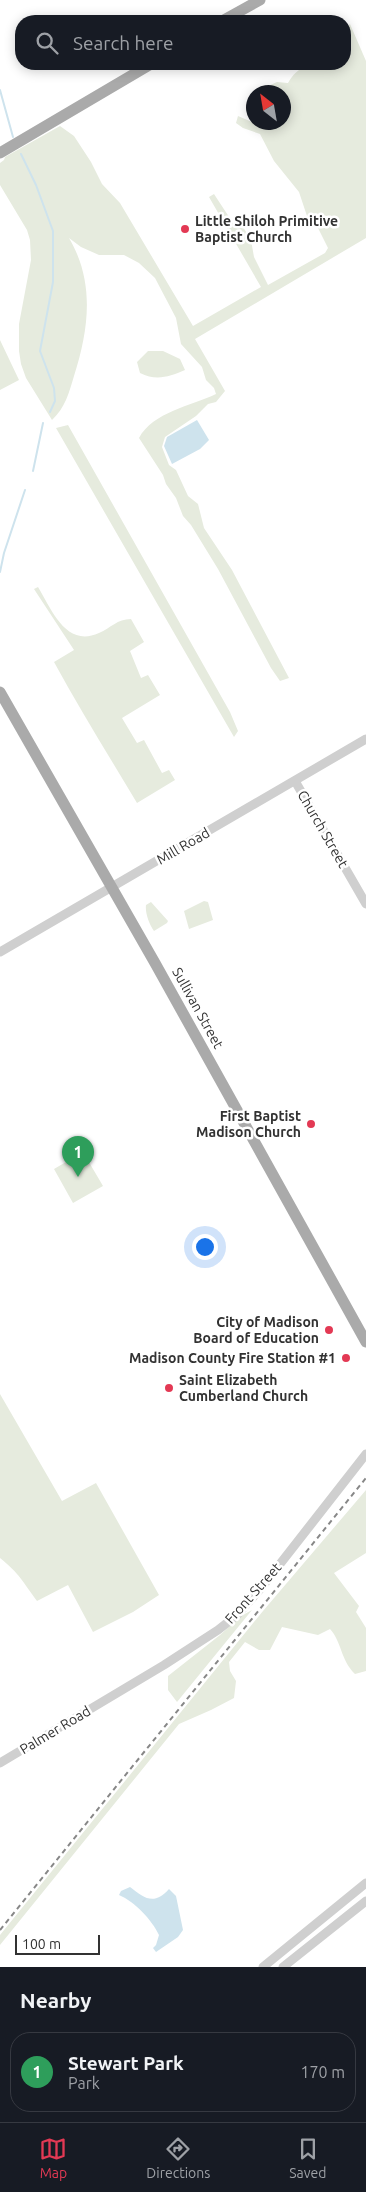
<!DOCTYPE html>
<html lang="en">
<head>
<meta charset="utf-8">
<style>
	:root { --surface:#171b24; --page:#20242c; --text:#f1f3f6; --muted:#9ea1a6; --line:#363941; --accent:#e33954 }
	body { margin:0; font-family:Ubuntu,sans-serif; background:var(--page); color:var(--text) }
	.compass { position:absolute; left:246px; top:85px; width:45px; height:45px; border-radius:50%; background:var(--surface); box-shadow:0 2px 12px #0003; rotate:329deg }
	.scale { position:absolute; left:15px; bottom:12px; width:85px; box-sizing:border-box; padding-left:5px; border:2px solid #323232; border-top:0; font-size:14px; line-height:18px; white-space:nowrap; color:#323232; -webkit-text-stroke:4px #fff; paint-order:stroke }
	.you { position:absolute; left:204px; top:1246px; width:18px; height:18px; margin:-12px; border:4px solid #fff; border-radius:50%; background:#1a73e8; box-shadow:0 0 0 8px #1a73e833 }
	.badge { display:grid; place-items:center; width:32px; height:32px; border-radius:50%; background:var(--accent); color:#fff; font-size:16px; font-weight:700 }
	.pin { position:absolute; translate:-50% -41px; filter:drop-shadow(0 1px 2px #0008) }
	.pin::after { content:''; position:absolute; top:26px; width:18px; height:15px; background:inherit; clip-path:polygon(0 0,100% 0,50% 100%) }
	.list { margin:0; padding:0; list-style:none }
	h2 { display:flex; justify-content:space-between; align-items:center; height:65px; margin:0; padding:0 20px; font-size:21px }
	h2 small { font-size:16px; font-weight:400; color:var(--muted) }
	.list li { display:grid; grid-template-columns:32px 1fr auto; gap:15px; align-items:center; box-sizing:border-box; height:80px; margin:0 10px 10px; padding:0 10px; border:1px solid var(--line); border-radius:20px }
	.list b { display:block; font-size:19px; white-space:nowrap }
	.list p { margin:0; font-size:16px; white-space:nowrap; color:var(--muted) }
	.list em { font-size:16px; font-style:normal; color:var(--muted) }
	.icon { flex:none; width:28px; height:28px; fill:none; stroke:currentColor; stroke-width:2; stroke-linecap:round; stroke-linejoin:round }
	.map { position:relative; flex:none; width:366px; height:1967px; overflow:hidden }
	.search { position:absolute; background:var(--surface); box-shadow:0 2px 12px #0003; left:15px; right:15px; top:15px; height:55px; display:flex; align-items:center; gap:12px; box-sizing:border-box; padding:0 18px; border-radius:20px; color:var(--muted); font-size:19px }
	.sheet { height:155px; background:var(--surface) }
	nav { display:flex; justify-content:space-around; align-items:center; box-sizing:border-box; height:70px; border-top:1px solid var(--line); background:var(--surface); font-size:14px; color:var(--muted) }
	nav a { display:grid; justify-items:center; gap:2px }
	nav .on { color:var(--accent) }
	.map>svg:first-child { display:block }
	.green { fill:#e6ebde }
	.water { fill:#cee3ed }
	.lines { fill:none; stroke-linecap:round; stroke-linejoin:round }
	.stream { stroke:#cee3ed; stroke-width:2 }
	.minor { stroke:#cfcfcf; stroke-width:9 }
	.major { stroke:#aaa; stroke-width:11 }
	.rail { stroke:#878787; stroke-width:2; stroke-dasharray:5 4; stroke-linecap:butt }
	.poi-dot { fill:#e33954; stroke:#fff; stroke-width:2 }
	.labels { text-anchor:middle; stroke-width:5; stroke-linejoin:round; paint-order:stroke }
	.poi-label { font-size:14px; font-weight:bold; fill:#323232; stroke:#fff; text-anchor:end }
	.street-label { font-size:14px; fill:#323232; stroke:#fff }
</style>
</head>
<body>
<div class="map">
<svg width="366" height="1967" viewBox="0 0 366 1967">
	<rect width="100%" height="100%" fill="#fff"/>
	<path class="green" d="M350 24 366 61V238L195 339 225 391 216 402 208 404 196 416 165 437 162 447 169 465 176 470 188 496 198 504 204 528 232 570 289 678 280 681 271 668 218 569 191 525 183 516 176 498 166 484 163 475 139 438C153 412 191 406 216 394L214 388 206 380 202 367 181 344 176 318 155 278 139 263 124 255H99L81 247 69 238C95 282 89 329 74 376 69 393 65 408 52 420L26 378 21 364 19 351V324L31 260 30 240 27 230 0 185V163L4 160 5 157 60 126 74 136 91 162 102 184 120 203 193 326 261 287 209 197 214 194 233 223 243 227 251 240 254 257 268 285 325 253 328 248 318 228 309 222 299 192 274 161 260 134 243 128 236 123 238 116 252 122H284V92H255L277 82 288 83C302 59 320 64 345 64V28Z
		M0 340 19 380 0 390Z
		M148 351H163L180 359 185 370C169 377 156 381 140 373L137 362Z
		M68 425 230 712 238 731 234 737 56 428Z
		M38 587C52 610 66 648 99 633 111 628 117 619 131 619L144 642 130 651 141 678 148 675 160 695 122 718 137 743 144 740 162 773 169 770 175 780 137 803C109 756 80 710 54 662L74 650 34 589Z
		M204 901 208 902 213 920 189 929 184 911Z
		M151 902 168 921 167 923 154 931C149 924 145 913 146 905Z
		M83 1152 103 1186 73 1203 54 1169Z
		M0 1394 62 1501 96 1483 159 1595 133 1612 93 1632 68 1585 37 1601C23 1582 19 1573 0 1558Z
		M366 1490V1553L334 1573 359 1606 356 1612 366 1628V1671L355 1674C340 1659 342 1642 330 1629L318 1635 282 1627 270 1650H259L245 1642 229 1662 230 1671 236 1681 234 1698 211 1710 179 1724 0 1945V1935L263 1611Z
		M252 1610 177 1702 168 1690V1676L220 1635 241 1616Z"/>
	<path class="water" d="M197 420 209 440 200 449 172 464 164 446 167 437Z
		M130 1887C144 1898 154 1906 169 1889L176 1896 183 1930 178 1937 156 1952 153 1948 156 1945 159 1935C152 1920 135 1902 119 1895L121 1891Z"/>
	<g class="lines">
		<path class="stream" d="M0 90 13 137
			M21 154 36 185 53 231V282L40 351 54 388 55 401 50 412
			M33 471 43 423
			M0 572 4 553 25 490"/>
		<path class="minor" d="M295 781 366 904
			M0 952 366 739
			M0 1763 164 1665 218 1630 237 1615 262 1587 366 1454
			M263 1967 366 1883
			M283 1967 366 1901"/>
		<path class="major" d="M222 21 260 0
			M0 153 151 64
			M0 692 155 963 366 1342"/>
		<path class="rail" d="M0 1930 366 1478"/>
	</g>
	<g class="poi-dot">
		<circle cx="185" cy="229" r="5"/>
		<circle cx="311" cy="1124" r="5"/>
		<circle cx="329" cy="1330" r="5"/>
		<circle cx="346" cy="1358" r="5"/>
		<circle cx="169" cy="1388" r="5"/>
	</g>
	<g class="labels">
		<g class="poi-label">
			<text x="195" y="226" text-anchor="start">Little Shiloh Primitive<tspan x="195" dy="16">Baptist Church</tspan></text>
			<text x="301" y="1121">First Baptist<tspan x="301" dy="16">Madison Church</tspan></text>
			<text x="319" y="1327">City of Madison<tspan x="319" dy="16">Board of Education</tspan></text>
			<text x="336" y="1363">Madison County Fire Station #1</text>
			<text x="179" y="1385" text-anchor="start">Saint Elizabeth<tspan x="179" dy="16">Cumberland Church</tspan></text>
		</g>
		<g class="street-label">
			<text transform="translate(323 829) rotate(60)" y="5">Church Street</text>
			<text transform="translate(183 846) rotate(-30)" y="5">Mill Road</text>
			<text transform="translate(198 1008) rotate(61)" y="5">Sullivan Street</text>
			<text transform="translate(253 1593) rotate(-48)" y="5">Front Street</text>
			<text transform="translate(55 1730) rotate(-31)" y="5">Palmer Road</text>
		</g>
	</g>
</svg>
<svg class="compass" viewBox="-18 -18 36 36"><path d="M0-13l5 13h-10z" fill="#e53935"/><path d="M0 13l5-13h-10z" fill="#9ea1a6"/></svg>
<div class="scale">100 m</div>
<div class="you"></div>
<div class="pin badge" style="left:78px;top:1177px;background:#2e9e5b">1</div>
<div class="search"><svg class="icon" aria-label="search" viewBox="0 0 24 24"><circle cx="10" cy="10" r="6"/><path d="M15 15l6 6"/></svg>Search here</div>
</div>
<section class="sheet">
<h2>Nearby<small></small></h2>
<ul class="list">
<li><span class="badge" style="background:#2e9e5b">1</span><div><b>Stewart Park</b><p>Park</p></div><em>170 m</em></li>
</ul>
</section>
<nav>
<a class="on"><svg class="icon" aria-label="map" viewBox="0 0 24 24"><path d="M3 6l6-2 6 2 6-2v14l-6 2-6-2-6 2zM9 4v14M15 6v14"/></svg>Map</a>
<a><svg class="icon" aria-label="directions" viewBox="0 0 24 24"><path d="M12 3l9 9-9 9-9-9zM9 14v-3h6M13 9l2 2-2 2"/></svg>Directions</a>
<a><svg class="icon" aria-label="saved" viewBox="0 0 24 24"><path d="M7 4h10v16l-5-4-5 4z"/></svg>Saved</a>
</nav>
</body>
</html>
